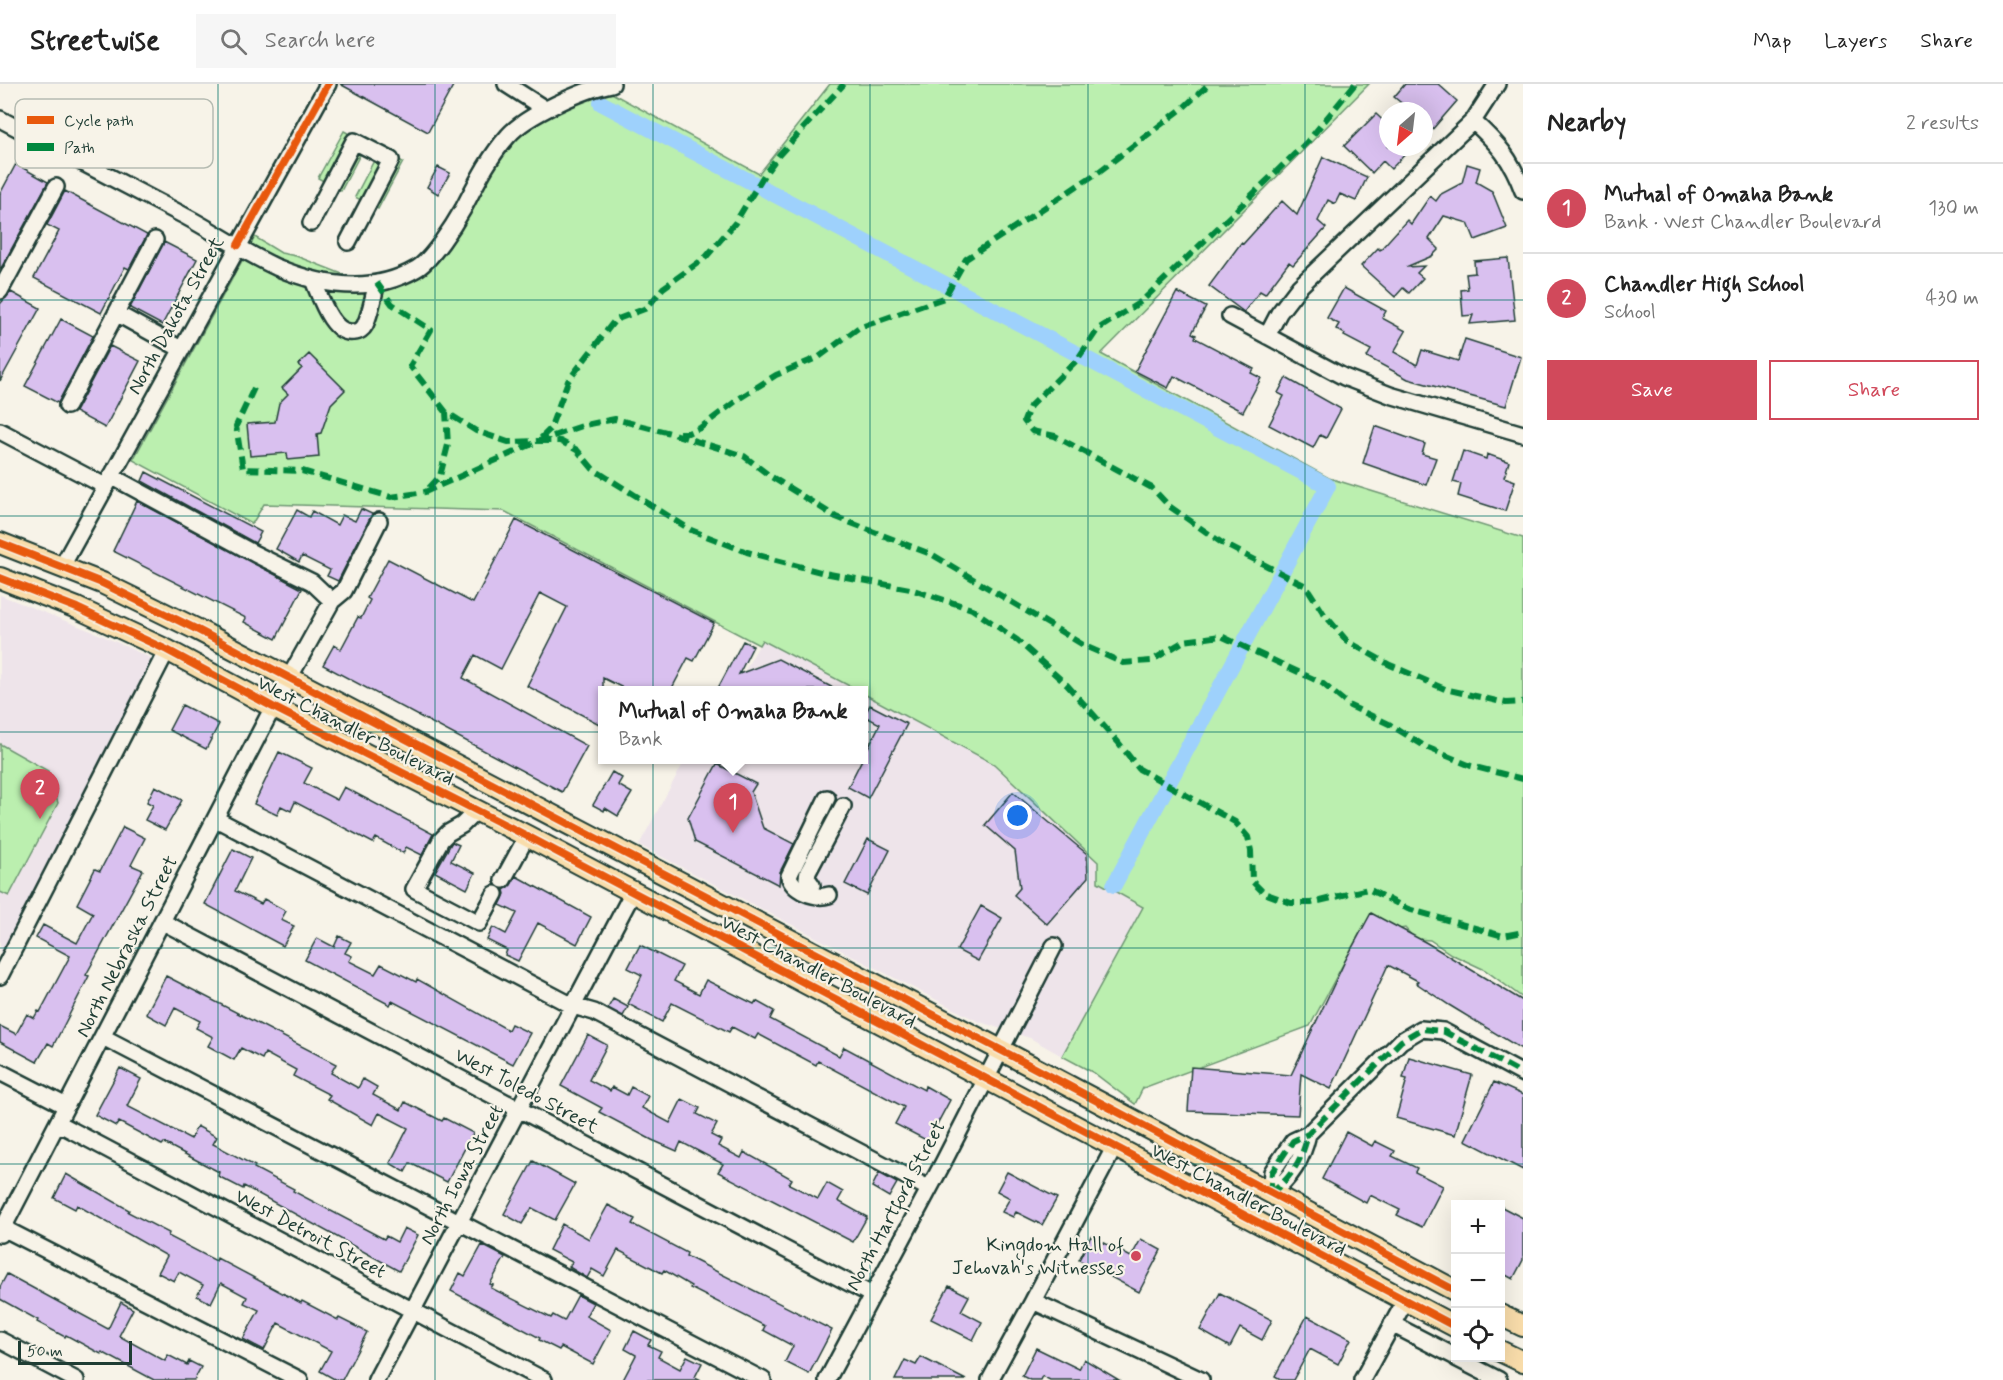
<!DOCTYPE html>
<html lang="en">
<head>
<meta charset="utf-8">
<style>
	:root { --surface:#fff; --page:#f6f6f6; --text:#222; --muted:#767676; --line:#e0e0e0; --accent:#d1495b }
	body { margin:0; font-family:Mynerve,sans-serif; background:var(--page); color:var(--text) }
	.controls { position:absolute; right:18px; bottom:18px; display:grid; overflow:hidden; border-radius:0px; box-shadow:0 6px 24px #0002 }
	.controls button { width:54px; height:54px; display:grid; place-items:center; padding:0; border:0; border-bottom:2px solid var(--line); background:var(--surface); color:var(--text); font:30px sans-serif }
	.compass { position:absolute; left:1379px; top:18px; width:54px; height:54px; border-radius:50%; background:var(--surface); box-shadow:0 6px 24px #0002; rotate:208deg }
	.scale { position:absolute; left:18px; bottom:15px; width:114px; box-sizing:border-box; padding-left:6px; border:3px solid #1f3d34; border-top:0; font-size:16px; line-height:21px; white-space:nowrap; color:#1f3d34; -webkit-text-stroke:4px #f7f3e8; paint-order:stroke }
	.you { position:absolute; left:1018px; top:732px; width:21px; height:21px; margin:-15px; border:4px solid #fff; border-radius:50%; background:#1a73e8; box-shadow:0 0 0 9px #1a73e833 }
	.badge { display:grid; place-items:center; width:39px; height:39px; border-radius:50%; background:var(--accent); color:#fff; font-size:20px; font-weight:700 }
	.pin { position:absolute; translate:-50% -50px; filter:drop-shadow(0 2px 3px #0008) }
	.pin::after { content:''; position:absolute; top:32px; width:21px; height:18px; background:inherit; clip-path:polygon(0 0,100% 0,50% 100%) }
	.popup { position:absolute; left:598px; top:602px; width:270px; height:78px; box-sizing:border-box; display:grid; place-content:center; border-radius:0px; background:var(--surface); filter:drop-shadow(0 2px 4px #0005); font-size:20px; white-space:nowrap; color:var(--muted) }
	.popup b { font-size:22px; color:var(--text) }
	.popup::after { content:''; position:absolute; left:50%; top:100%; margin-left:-12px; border:12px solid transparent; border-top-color:var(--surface) }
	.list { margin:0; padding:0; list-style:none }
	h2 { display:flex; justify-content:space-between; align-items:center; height:78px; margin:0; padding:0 24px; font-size:26px }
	h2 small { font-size:20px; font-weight:400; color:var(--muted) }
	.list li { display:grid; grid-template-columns:39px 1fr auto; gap:18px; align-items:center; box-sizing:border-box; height:90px; padding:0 24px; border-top:2px solid var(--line) }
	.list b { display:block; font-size:22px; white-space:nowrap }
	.list p { margin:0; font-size:20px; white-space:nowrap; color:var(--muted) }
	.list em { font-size:20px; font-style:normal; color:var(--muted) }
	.actions { display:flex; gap:12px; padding:18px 24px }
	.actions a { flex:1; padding:14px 0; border:2px solid var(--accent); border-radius:0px; text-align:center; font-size:21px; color:var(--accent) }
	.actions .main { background:var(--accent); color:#fff }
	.icon { flex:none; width:33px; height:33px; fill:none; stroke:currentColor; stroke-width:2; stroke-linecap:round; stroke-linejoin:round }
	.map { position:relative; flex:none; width:1523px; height:1296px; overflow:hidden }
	header { display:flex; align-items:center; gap:36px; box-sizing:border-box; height:84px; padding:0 30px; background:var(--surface); border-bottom:2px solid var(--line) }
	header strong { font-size:28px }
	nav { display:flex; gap:33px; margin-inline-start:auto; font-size:21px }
	.search { width:420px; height:54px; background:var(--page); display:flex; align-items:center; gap:15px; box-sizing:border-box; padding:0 21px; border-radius:0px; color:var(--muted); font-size:22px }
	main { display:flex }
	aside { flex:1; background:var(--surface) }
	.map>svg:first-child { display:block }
	.built { fill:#eee4ea }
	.green { fill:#bbefaf; stroke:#6d9672; stroke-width:1.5 }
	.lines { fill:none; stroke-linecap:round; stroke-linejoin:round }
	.canal { stroke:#9ed1fc; stroke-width:16 }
	.building { fill:#d9c0ef; stroke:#1f3d34; stroke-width:1.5 }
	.minor-casing { stroke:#1f3d34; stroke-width:20 }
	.major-casing { stroke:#1f3d34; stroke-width:24 }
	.minor { stroke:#f7f3e8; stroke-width:15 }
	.major { stroke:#f9ddab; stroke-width:20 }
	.quiet { stroke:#00873e; stroke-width:6; stroke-dasharray:12 6; stroke-linecap:butt }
	.cycleway-casing { stroke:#f7f3e8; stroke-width:11 }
	.cycleway { stroke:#e8590c; stroke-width:8 }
	.grid { fill:none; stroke:#0f766e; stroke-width:1.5; stroke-opacity:0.55 }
	.poi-dot { fill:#d1495b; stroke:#f7f3e8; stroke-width:2 }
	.labels { text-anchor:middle; stroke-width:4.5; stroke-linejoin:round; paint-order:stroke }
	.street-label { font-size:20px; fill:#1f3d34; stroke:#f7f3e8 }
	.poi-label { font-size:20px; fill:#1f3d34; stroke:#f7f3e8; text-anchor:end }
	.key { fill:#f7f3e8; stroke:#b6bcb2; stroke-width:1.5 }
	.key-label { font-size:16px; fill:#1f3d34 }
</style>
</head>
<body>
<header>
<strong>Streetwise</strong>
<div class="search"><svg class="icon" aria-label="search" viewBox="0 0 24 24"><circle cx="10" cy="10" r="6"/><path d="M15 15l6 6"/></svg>Search here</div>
<nav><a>Map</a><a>Layers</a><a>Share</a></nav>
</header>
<main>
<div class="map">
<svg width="1523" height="1296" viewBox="0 0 1523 1296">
	<rect width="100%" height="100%" fill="#f7f3e8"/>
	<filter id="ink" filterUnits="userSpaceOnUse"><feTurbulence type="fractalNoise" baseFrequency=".0167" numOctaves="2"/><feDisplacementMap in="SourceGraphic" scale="12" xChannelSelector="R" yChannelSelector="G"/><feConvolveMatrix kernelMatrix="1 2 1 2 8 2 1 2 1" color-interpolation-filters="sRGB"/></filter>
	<g filter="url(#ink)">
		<path class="built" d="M0 511 101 551 159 578 0 891Z
			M762 556 857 606H734Z
			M864 610 994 680 1098 778V798L1144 823 1062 972 1030 954 977 937 639 761 685 676H864Z"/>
		<path class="green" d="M830 0H1369L1101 270 1329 394 1523 454V914L1485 886 1451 870 1430 856 1415 855 1405 844 1389 847 1364 841 1310 942 1143 1004 1135 1020 1094 989 1062 972 1143 823 1098 798V778L994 680 864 610V606H857L762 556 759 561 504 427 264 420 252 440 133 376 255 153 281 169 296 172 350 193H373L389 197 435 166 508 50 599 2 759 90Z
			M344 47 366 59 341 107 318 94Z
			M380 65 403 78 378 125 355 113Z
			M0 660 48 687 58 719 9 812 0 808Z"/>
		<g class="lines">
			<path class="canal" d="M601 19 1328 402 1114 801"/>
		</g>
		<path class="building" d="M340 0H454L428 48Z
			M1405 0H1438L1457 17 1424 55V27H1411L1394 13Z
			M1376 30 1388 41V63H1412L1391 85 1383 77 1372 89 1344 62Z
			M1323 73 1367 93 1356 117 1340 110 1335 120 1328 116 1318 137 1326 144 1293 181 1289 178 1265 210 1260 207 1244 228 1209 202 1241 159 1243 160 1282 117 1297 131Z
			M16 80 48 98 0 186V110Z
			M1467 80 1480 84 1476 98 1492 107 1507 144 1475 156 1468 139 1444 132 1429 155 1439 165 1432 172 1406 183 1424 182 1417 189 1423 194 1409 209 1403 204 1395 213 1361 182 1378 164 1380 166 1407 136 1411 140 1430 112 1436 117 1441 110 1462 99Z
			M438 83 450 89 438 110 427 103Z
			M65 107 147 151 129 185 125 183 101 229 34 194 59 147 47 141Z
			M164 158 197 175 162 241 130 224Z
			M1508 174 1515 236 1470 240 1473 231 1463 232 1461 206 1468 205 1466 190 1475 189 1474 177Z
			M1344 204 1386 227 1382 234 1406 247 1394 268 1417 281 1422 266 1458 277 1465 255 1521 273 1506 322 1408 295 1367 273 1371 266 1344 252 1345 250 1336 245 1339 240 1327 234Z
			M11 208 40 224 0 297V220Z
			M1177 208 1206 223 1192 249 1196 251 1195 254 1254 285 1251 289 1261 294 1243 328 1174 292 1168 304 1135 287Z
			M61 235 93 252 58 319 25 302Z
			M110 262 140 277 105 344 75 328Z
			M309 270 345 306 331 320 321 349 317 350 319 373 288 376 287 369 250 372 247 340 275 338 279 319 288 310 282 304 302 284 298 281Z
			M1286 294 1341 325 1326 354 1320 351 1313 364 1269 341 1284 312 1278 309Z
			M1375 342 1425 360 1422 370 1436 374 1426 401 1363 379Z
			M1463 367 1486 375 1487 370 1509 378 1504 393 1515 397 1505 427 1458 412 1461 400 1453 398Z
			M146 388 261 448 255 459 142 397Z
			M137 417 302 505 276 555 244 538 246 534 113 467Z
			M361 425 372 430 338 497 327 492 330 486 302 472 299 478 276 465 297 426 309 433 312 427 337 441 342 431 355 437Z
			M516 436 714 539 694 577 688 574 671 606H627L603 594V642L527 602 567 523 540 509 501 585 475 571 463 594 587 662 562 708 323 581 334 561 341 565 358 533 361 534 370 516 367 514 388 475 473 519Z
			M743 557 753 562 739 590 778 575 837 606H717Z
			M182 621 219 640 206 665 169 646Z
			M870 621 907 640 868 714 848 703 880 640 864 632Z
			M279 668 312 684 304 699 337 716 344 703 433 750 422 771 406 763 403 769 376 754 373 759 295 718 291 727 281 722 277 731 254 720Z
			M717 680 756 700 751 708 763 744 794 760 780 788 779 801 695 758 688 734Z
			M612 688 622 694 618 701 632 709 618 732 605 724 604 727 593 721Z
			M155 702 182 716 165 746 145 736 153 721 147 718Z
			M1013 708 1087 770 1088 793 1047 840 1014 811 1020 804 1015 767 985 741Z
			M123 743 145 754 131 781 143 786 86 891 89 892 64 941 53 962 48 959 37 978 0 958V942L16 950 27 930 34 934 38 927 40 928 70 872 36 854 43 841 77 859 93 829 77 820 95 785 100 787Z
			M868 755 890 766 867 811 845 800Z
			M452 758 459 761 451 777 475 789 467 805 435 788Z
			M233 765 251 774 235 807 261 820 264 815 286 827 281 836 294 842 283 862 205 820Z
			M516 792 591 833 577 860 538 839 518 877 505 871 507 866 487 856 493 843 506 850 517 829 500 821 505 810 504 806 511 801Z
			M981 822 1002 834 978 877 957 866Z
			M1371 829 1427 859 1523 917V966L1449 921 1416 899 1418 897 1388 881 1331 1005 1301 990 1298 1031 1188 1027 1191 983 1291 991 1345 877Z
			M339 852 351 858 345 869 352 872 349 877 375 890 381 880 416 898 417 895 508 946 511 940 530 949 513 980 392 917 390 921 305 876 317 854 334 863Z
			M640 861 682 882 674 897 699 910 706 896 754 920 756 917 774 927 770 935 839 972 844 963 924 1006 925 1002 950 1016 928 1057 895 1040 904 1023 818 977 816 981 758 950 755 955 732 943 729 948 672 919 662 938 628 920 642 891 628 884Z
			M166 892 336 980 331 989 358 1004 363 995 377 1003 373 1011 401 1026 405 1018 442 1037 444 1034 473 1049 447 1098 410 1079 405 1088 390 1079 408 1044 379 1029 373 1041 327 1015 330 1011 293 992 296 986 265 969 262 975 241 964 234 976 208 962 213 953 196 944 200 937 175 924 166 941 146 930Z
			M613 915 628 923 623 932 608 924Z
			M588 951 607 961 589 996 610 1007 612 1003 627 1011 631 1003 648 1012 642 1024 670 1039 682 1015 700 1024 697 1030 717 1040 711 1051 721 1056 718 1062 741 1074 744 1068 792 1095 789 1100 818 1115 827 1099 843 1108 838 1117 867 1133 853 1158 718 1088 723 1080 681 1058 677 1067 652 1056 599 1028 602 1024 561 1002Z
			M1409 973 1472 991 1455 1051 1396 1034 1407 995 1403 994Z
			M120 984 141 995 127 1022 191 1055 197 1042 217 1053 213 1060 255 1082 254 1084 294 1105 293 1107 384 1155 386 1152 397 1158 404 1144 418 1151 399 1187 244 1102 243 1105 218 1092 219 1088 164 1059 162 1061 119 1038 116 1042 95 1031Z
			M1494 998 1523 1011V1086L1465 1056Z
			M1346 1048 1372 1062 1375 1057 1395 1067 1392 1072 1417 1084 1415 1088 1443 1102 1422 1143 1397 1131 1400 1126 1370 1111 1366 1119 1322 1095Z
			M533 1077 575 1100 555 1136 532 1124 522 1140 504 1130Z
			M1007 1088 1057 1114 1042 1141 1016 1128 1013 1133 1002 1128 1010 1114 997 1107Z
			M879 1089 897 1099 889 1113 872 1103Z
			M66 1090 129 1126 128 1128 169 1149 168 1152 216 1177 217 1174 301 1219 302 1217 338 1236 339 1234 367 1248 342 1296H336L320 1287 331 1267 278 1239 264 1266 243 1255 259 1226 244 1219 247 1213 221 1199 211 1219 197 1212 203 1201 179 1188 174 1197 158 1189 167 1172 77 1121 75 1125 54 1114Z
			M608 1121 635 1135 632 1140 687 1169 686 1172 832 1246 809 1290 785 1278 793 1262 763 1246 765 1242 690 1204 691 1202 664 1186 662 1189 618 1166 604 1192 592 1185 587 1194 569 1183 572 1178 549 1166 562 1140 589 1155Z
			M1500 1122 1523 1134V1176L1513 1195 1500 1188Z
			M1091 1152 1131 1173 1141 1155 1161 1166 1139 1208 1079 1176Z
			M482 1161 505 1173 490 1200 493 1201 491 1204 551 1234 553 1231 564 1237 578 1211 593 1219 586 1232 611 1246 593 1280 561 1263 559 1266 539 1256 540 1254 451 1207 460 1189 465 1192Z
			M7 1190 108 1245 121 1218 133 1225 119 1252 165 1277 168 1271 187 1281 189 1277 201 1283 194 1296H154L102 1268 101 1270 66 1251 65 1253 37 1238 38 1236 0 1215V1203Z
			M949 1202 969 1212 961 1227 982 1238 973 1256 931 1235Z
			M1220 1209 1272 1236 1262 1256 1240 1244 1230 1263 1200 1246Z
			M1307 1232 1351 1255 1338 1280 1310 1265 1293 1296H1282L1275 1292Z
			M634 1247 651 1256 648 1261 661 1267 658 1273 680 1285 687 1272 702 1279 695 1293 701 1296H623L636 1271 625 1265Z
			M1036 1264 1079 1285 1084 1275 1119 1296H1050L1042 1292 1040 1296H1030L1022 1292Z
			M921 1273 966 1296H895L905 1276 916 1281Z"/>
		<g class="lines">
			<defs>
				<path id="minor" d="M506 0 545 25
					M0 35C60 67 121 99 181 130 212 146 245 169 276 183 321 202 371 211 416 185 431 177 454 141 463 125 476 100 489 73 508 52 526 31 585 5 612 0
					M1473 37C1498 60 1511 74 1523 107
					M311 139 354 57 391 76 348 158
					M313 196C320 212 332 252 354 248 359 248 363 245 365 241 371 228 373 212 377 199
					M0 207 56 103
					M116 229 181 265
					M1230 232 1344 293 1390 311 1523 350
					M1267 252 1279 229 1299 203 1473 37 1497 0
					M67 322 155 156
					M0 347 105 402
					M111 392 255 470 312 498 332 517
					M61 484 328 0
					M827 714 789 792C793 807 815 815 829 811
					M477 726 462 741 448 749 441 756 414 805 479 839 495 810
					M216 735 573 922 594 928 928 1104
					M503 796 527 752
					M812 801 807 794 808 788 843 722
					M163 838 872 1211
					M0 892 167 566
					M103 953 763 1296
					M0 988 66 1022
					M58 1039 544 1296
					M1270 1110 1272 1088 1293 1057 1308 1050 1401 957 1421 945 1443 947 1523 990
					M1270 1110C1292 1093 1302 1076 1308 1050
					M3 1144 300 1296
					M0 1150 273 623 332 517 344 507 379 437
					M1033 1217 1115 1062
					M1392 1240 1456 1273
					M0 1256 76 1296
					M1456 1274 1499 1296
					M376 1296 633 808
					M827 1296 943 1079 1054 862
					M990 1296 1033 1217 1201 1296
					M1362 1296 1405 1217"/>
				<path id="major" d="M0 459 102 499 196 545 1014 973 1456 1207
					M0 494 77 524 167 566 273 623 527 752 1456 1243
					M1500 1231 1523 1242
					M1500 1267 1523 1278"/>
			</defs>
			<use href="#minor" class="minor-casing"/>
			<use href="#major" class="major-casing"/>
			<use href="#minor" class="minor"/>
			<use href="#major" class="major"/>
			<path class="quiet" d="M1355 0 1307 58 1195 166 1142 217 1098 245 1077 276 1030 322 1024 337 1032 347 1055 352 1152 404 1169 422 1222 459 1306 502 1324 530 1347 557 1390 581 1445 605 1506 619 1523 618
				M377 199 392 220 431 246 410 282 446 328 476 347 508 358 539 357 585 341 615 335 670 349 744 372 770 392 836 433 933 471 1085 562 1123 579 1151 577 1184 557 1221 552 1322 599 1350 622 1389 640 1426 663 1471 682 1523 695
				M254 304 236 342 243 385 302 387 391 413 425 408 539 357H560L577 366 593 385 691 446 747 468 824 489 910 505 972 525 1017 556 1067 601 1118 658 1139 685 1235 738 1248 753 1251 767 1252 797 1264 809 1291 819H1311L1368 805 1408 825 1503 852 1523 848
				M679 349H688L700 344 740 314 776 291 819 273 858 244 944 214 966 175 1097 89 1183 24 1209 0
				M541 354 550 345 568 297 615 236 647 224 663 204 706 173 735 139 764 91 779 71 844 0
				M429 404 440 392 448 361 446 328
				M1270 1110 1272 1088 1293 1057 1308 1050 1401 957 1421 945 1443 947 1523 990
				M1270 1110C1292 1093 1302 1076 1308 1050"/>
			<defs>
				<path id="cycleway" d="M238 161 328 0
					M0 459 102 499 196 545 1014 973 1456 1207
					M0 494 77 524 167 566 273 623 527 752 1456 1243"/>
			</defs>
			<use href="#cycleway" class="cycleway-casing"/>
			<use href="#cycleway" class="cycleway"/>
		</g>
	</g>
	<path class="grid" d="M218 0V1296M435 0V1296M653 0V1296M870 0V1296M1088 0V1296M1305 0V1296M0 216H1523M0 432H1523M0 648H1523M0 864H1523M0 1080H1523"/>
	<circle class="poi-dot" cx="1136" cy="1172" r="6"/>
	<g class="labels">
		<g class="street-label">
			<text transform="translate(175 231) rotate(-61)" y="7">North Dakota Street</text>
			<text transform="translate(356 646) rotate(27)" y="7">West Chandler Boulevard</text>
			<text transform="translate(126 862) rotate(-63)" y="7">North Nebraska Street</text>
			<text transform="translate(819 887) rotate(28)" y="7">West Chandler Boulevard</text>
			<text transform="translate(527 1006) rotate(28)" y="7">West Toledo Street</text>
			<text transform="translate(461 1090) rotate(-62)" y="7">North Iowa Street</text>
			<text transform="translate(1249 1115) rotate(28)" y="7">West Chandler Boulevard</text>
			<text transform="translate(895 1121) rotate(-62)" y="7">North Hartford Street</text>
			<text transform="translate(311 1149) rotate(28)" y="7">West Detroit Street</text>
		</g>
		<g class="poi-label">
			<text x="1124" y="1167">Kingdom Hall of<tspan x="1124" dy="23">Jehovah's Witnesses</tspan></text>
		</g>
	</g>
	<rect x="15" y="15" width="198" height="69" rx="9" class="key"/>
	<rect x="27" y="32" width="27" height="8" fill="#e8590c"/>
	<rect x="27" y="59" width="27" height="8" fill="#00873e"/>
	<g class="key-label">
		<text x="64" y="42">Cycle path</text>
		<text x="64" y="69">Path</text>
	</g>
</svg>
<div class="controls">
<button>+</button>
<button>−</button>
<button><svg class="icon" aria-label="locate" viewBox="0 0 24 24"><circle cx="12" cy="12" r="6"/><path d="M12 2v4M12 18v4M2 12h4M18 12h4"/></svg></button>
</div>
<svg class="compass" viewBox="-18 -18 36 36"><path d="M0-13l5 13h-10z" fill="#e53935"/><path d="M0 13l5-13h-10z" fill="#767676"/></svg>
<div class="scale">50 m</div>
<div class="you"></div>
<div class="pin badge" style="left:733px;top:749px">1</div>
<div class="popup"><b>Mutual of Omaha Bank</b>Bank</div>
<div class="pin badge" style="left:40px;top:735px">2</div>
</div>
<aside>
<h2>Nearby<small>2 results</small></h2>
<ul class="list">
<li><span class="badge">1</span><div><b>Mutual of Omaha Bank</b><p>Bank · West Chandler Boulevard</p></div><em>130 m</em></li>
<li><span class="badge">2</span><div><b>Chandler High School</b><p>School</p></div><em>430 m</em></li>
</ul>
<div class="actions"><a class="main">Save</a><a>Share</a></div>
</aside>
</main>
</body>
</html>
